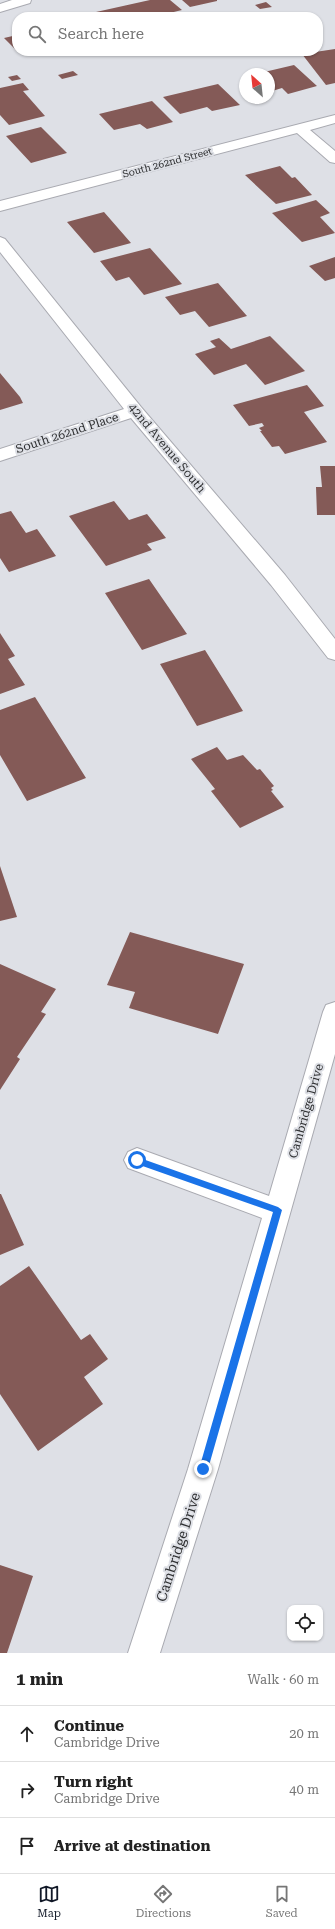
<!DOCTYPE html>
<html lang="en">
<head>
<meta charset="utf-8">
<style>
	:root { --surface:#fff; --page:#f2f2f2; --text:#222; --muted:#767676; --line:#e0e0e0; --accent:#111827 }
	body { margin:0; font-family:"Roboto Serif",serif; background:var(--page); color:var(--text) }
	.controls { position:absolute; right:12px; bottom:12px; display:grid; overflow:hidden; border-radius:8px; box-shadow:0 1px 3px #0004 }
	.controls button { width:36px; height:36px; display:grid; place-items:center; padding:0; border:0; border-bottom:1px solid var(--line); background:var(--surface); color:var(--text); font:20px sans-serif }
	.compass { position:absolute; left:239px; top:68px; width:36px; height:36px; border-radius:50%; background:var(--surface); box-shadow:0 1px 3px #0004; rotate:333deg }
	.stop { position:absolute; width:12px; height:12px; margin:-9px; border:3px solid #1a73e8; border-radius:50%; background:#fff }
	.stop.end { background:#1a73e8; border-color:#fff; box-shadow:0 1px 4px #0008 }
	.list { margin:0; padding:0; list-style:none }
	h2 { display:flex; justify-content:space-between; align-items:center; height:52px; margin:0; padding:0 16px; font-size:17px }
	h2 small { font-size:13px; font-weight:400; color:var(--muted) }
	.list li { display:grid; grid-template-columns:26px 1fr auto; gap:12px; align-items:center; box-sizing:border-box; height:56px; padding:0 16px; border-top:1px solid var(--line) }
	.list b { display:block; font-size:15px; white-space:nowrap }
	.list p { margin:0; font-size:13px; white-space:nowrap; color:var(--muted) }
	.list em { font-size:13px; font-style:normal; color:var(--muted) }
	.icon { flex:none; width:22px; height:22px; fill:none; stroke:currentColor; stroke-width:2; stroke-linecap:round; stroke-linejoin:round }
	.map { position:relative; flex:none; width:335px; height:1653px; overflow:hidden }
	.search { position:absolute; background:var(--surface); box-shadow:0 1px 3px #0004; left:12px; right:12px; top:12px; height:44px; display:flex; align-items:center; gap:10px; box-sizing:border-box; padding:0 14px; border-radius:16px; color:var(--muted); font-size:15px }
	.sheet { height:220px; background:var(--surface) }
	nav { display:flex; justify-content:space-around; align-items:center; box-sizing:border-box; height:56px; border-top:1px solid var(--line); background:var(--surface); font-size:11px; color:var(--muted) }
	nav a { display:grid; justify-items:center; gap:2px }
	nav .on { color:var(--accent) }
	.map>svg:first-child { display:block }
	.building { fill:#845a57 }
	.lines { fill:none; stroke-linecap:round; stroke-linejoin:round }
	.street-casing { stroke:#a9aab1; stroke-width:2 }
	.street { fill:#fff; fill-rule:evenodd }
	.route { fill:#1a73e8 }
	.labels { text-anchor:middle; stroke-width:4; stroke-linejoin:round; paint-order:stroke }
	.far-street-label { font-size:10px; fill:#2f3032; stroke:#dee0e6 }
	.street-label { font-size:12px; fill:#2f3032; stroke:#dee0e6 }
	.near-street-label { font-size:14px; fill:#2f3032; stroke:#dee0e6 }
</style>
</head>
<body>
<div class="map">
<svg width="335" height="1653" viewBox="0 0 335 1653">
	<rect width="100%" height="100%" fill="#dee0e6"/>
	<path class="building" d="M150 0H170L182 10 153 17H101L96 12Z
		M182 0H217V1L190 7Z
		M266 2 272 7 260 9 255 5Z
		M17 35V51L4 38Z
		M335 49V83L326 85 302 54Z
		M294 65 317 86 288 94 282 88 269 92V74L260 73Z
		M73 71 78 75 62 79 58 75Z
		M17 75 21 79 12 81 8 77Z
		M23 83 29 90 23 91 45 116 9 125 0 115V88Z
		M218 84 240 105 212 111 207 107 180 114 163 97Z
		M152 101 173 122 147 129 140 124 114 130 99 114Z
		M41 127 67 153 31 163 6 136Z
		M280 166 292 178 295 177 312 195 276 204 245 175Z
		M316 200 330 213 320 217 335 233 302 242 272 213Z
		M104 212 131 243 94 253 67 222Z
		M150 248 182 284 144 295 129 277 116 281 100 261Z
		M335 257V278L325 281 309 266Z
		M218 283 247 316 209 327 195 311 180 315 165 297Z
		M270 336 305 371 265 385 246 364 214 375 195 354 216 347 210 341 219 338 231 349Z
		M0 373 20 397 23 403 0 410Z
		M307 385 324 406 304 412 327 442 285 454 279 446 272 447 260 431H262L259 428 264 426 262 423 249 426 233 405Z
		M320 466H335V515H317L316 487H322Z
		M114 501 129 520 147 514 166 538 147 544 152 550 106 566 69 516Z
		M11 511 26 533 37 529 56 556 9 572 0 558V514Z
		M149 579 187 634 142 650 105 593Z
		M0 633 15 656 8 659 25 685 0 694Z
		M205 650 243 711 197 726 160 664Z
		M35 697 86 778 27 801 0 755V710Z
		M217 747 227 760 243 755 257 770 260 769 274 786 271 788 273 790 271 791 284 807 240 828 211 791 215 789 191 759Z
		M0 866 17 917 0 921Z
		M130 932 244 964 218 1034 129 1008 135 992 107 985Z
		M0 964 56 989 41 1012 46 1014 17 1057 20 1059 0 1090Z
		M0 1194H1L24 1245 0 1255Z
		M29 1266 81 1340 90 1334 108 1359 84 1377 103 1404 38 1451 0 1394V1286Z
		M0 1565 33 1576 7 1653H0Z"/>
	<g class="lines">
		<defs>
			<path id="street" d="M12 0H31L30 3 0 12V4Z
				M335 115V123L310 130 335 151V163L330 162 297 133 0 211V201Z
				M0 237 5 239 141 407 285 575 335 639V660L328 658 271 585 131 418 0 461V449L124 409 0 252Z
				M335 1002V1054L218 1469 160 1653H128L188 1469 262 1218 128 1168 124 1160 128 1152 137 1148 269 1196 323 1012 326 1005Z"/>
		</defs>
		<use href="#street" class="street-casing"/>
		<use href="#street" class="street"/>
	</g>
	<path class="route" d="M137 1157 278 1207 282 1210 208 1469 203 1473 199 1469 273 1212 134 1163V1158Z"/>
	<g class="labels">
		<g class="far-street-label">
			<text transform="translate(167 162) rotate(-15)" y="4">South 262nd Street</text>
		</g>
		<g class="street-label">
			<text transform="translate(67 433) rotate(-18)" y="4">South 262nd Place</text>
			<text transform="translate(167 448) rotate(50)" y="4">42nd Avenue South</text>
			<text transform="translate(306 1111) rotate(-74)" y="4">Cambridge Drive</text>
		</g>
		<g class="near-street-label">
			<text transform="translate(178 1547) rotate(-72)" y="5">Cambridge Drive</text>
		</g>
	</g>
</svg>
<div class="controls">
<button><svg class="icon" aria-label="locate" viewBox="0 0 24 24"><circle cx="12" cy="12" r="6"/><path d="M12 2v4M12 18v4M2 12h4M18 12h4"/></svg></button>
</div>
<svg class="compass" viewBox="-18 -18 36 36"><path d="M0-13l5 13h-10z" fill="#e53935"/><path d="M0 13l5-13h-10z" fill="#767676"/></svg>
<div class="stop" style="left:137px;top:1160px"></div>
<div class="stop end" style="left:203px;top:1469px"></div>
<div class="search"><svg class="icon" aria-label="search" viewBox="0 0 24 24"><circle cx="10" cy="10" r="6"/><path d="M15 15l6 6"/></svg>Search here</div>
</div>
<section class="sheet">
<h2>1 min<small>Walk · 60 m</small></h2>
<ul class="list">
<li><svg class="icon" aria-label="ahead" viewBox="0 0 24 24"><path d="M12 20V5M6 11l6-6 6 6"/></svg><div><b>Continue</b><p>Cambridge Drive</p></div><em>20 m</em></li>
<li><svg class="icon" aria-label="right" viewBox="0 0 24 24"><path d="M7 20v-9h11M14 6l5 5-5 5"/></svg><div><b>Turn right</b><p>Cambridge Drive</p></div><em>40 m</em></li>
<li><svg class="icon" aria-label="arrive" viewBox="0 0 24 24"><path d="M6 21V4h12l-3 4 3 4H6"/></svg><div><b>Arrive at destination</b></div></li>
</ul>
</section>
<nav>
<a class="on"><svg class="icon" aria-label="map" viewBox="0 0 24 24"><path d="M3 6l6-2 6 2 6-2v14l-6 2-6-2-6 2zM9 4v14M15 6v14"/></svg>Map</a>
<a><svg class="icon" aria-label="directions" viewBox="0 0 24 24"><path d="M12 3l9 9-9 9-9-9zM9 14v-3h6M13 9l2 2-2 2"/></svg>Directions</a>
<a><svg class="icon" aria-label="saved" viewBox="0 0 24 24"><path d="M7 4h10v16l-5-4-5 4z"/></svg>Saved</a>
</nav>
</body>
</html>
